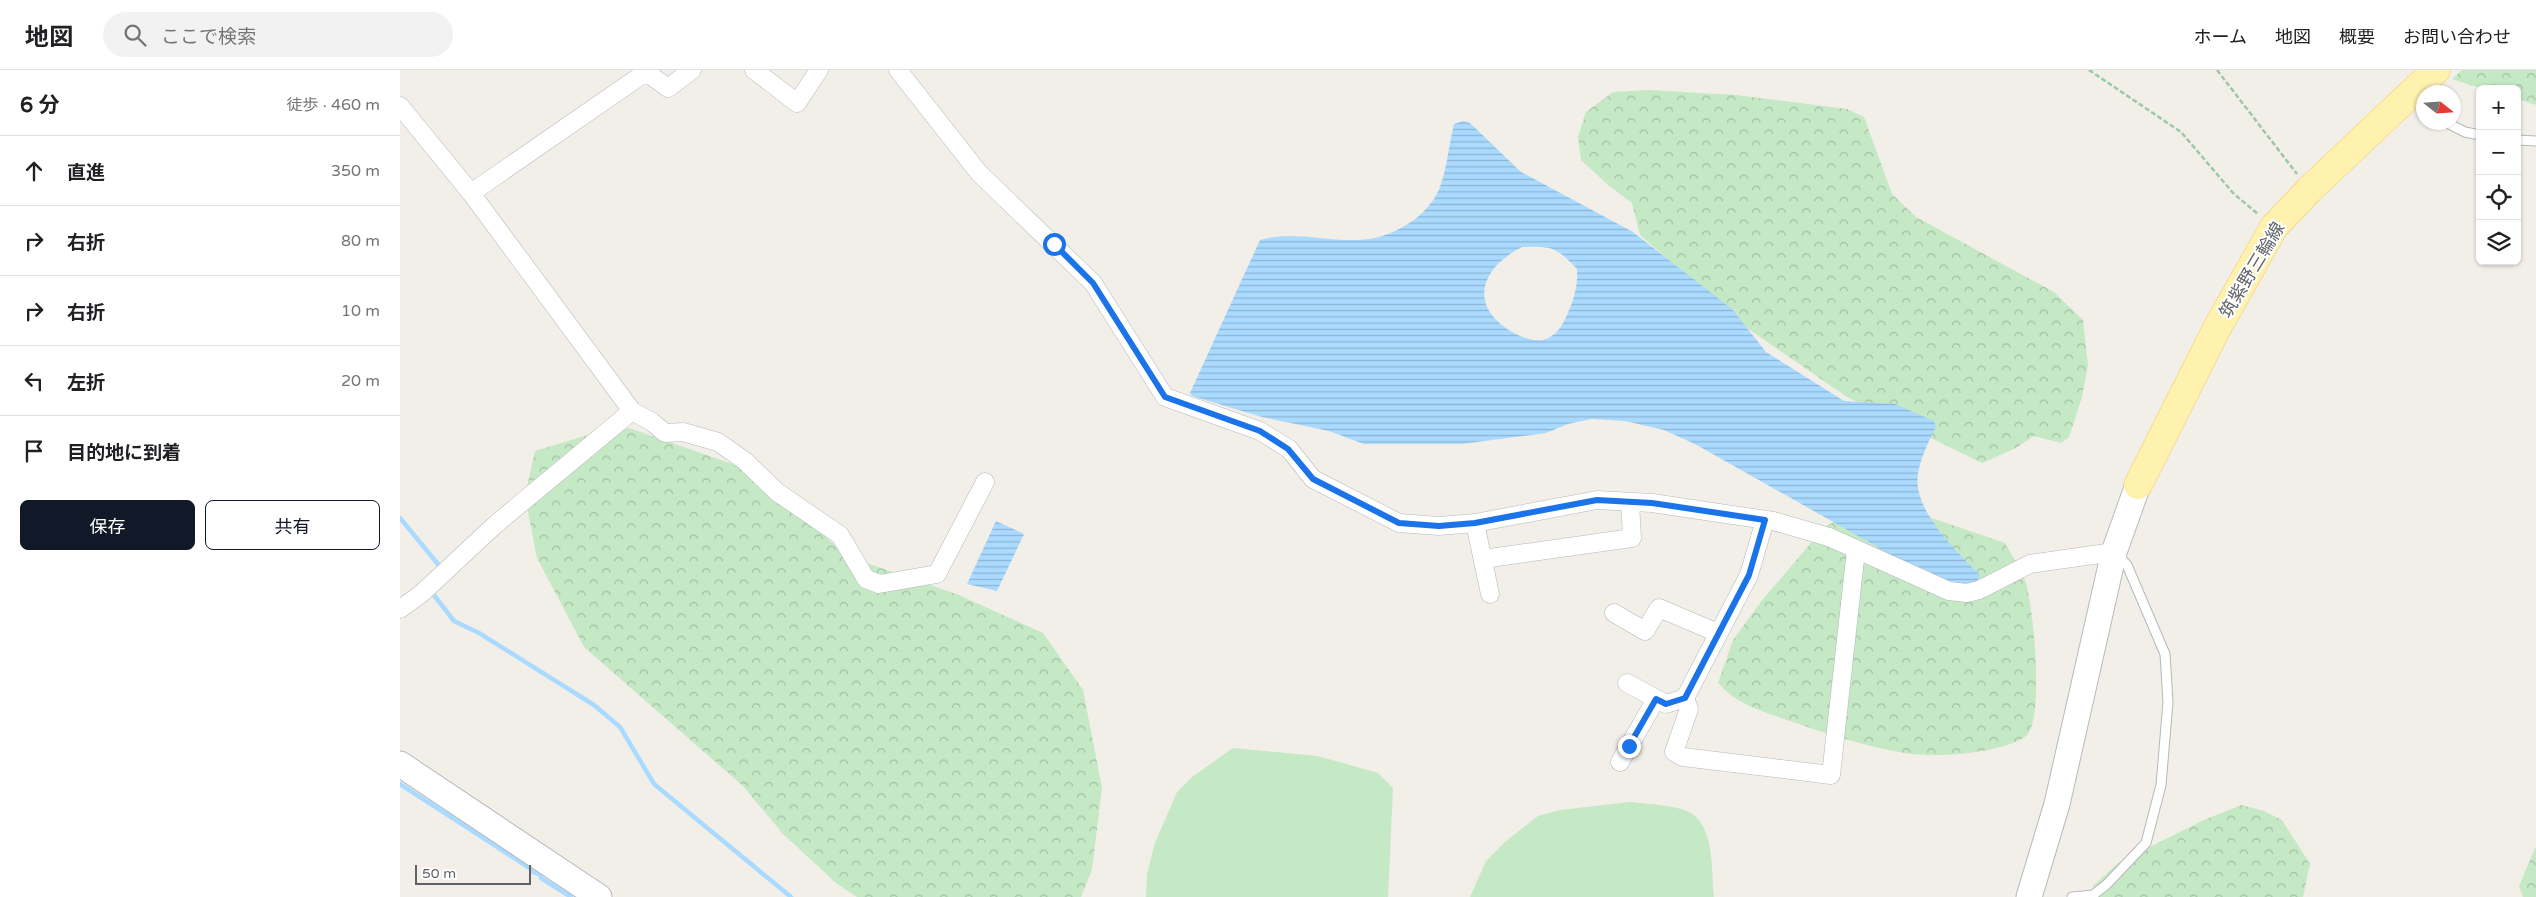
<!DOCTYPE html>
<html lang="ja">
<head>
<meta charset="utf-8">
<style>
	:root { --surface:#fff; --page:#f2f2f2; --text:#202124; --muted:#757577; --line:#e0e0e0; --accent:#111827 }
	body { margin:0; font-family:"Varela Round","Noto Sans JP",sans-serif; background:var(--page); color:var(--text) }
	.controls { position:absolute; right:15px; top:15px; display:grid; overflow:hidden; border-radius:8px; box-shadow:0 1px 4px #0004 }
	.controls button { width:45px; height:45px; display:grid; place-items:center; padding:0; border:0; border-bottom:1px solid var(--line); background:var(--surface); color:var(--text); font:25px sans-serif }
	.compass { position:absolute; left:2016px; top:15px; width:45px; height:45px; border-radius:50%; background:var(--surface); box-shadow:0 1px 4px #0004; rotate:107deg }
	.scale { position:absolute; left:15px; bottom:12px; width:116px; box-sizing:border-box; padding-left:5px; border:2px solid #5f6368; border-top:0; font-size:14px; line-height:18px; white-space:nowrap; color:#5f6368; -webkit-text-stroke:4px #fff; paint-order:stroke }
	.stop { position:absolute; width:15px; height:15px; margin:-11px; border:4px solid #1a73e8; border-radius:50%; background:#fff }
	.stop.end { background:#1a73e8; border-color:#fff; box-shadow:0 1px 5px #0008 }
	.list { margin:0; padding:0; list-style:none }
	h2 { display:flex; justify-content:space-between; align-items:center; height:65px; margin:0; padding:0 20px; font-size:21px }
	h2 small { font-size:16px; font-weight:400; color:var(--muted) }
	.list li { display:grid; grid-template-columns:32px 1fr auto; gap:15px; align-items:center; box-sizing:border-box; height:70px; padding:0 20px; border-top:1px solid var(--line) }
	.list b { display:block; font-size:19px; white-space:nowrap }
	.list em { font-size:16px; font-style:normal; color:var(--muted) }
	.actions { display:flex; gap:10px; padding:15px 20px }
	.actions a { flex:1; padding:11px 0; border:1px solid var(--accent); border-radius:8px; text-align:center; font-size:18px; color:var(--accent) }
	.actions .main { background:var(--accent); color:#fff }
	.icon { flex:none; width:28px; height:28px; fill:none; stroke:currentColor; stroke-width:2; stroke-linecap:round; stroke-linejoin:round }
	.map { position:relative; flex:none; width:2136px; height:827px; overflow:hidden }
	header { display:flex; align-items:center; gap:30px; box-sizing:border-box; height:70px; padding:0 25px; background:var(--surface); border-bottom:1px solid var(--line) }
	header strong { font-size:24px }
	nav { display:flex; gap:28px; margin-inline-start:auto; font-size:18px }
	.search { width:350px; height:45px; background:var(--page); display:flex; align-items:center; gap:12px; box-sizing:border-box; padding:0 18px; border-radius:28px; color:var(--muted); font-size:19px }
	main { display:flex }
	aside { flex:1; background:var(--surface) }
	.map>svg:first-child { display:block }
	.forest { fill:url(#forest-crowns) }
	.pitch { fill:#c5e8c5 }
	.water { fill:url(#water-rules); fill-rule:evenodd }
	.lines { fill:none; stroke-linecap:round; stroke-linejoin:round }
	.stream { stroke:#aadaff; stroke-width:4.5 }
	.lane-casing { stroke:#b5b8bc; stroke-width:11 }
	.street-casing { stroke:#b5b8bc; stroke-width:19 }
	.secondary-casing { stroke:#b6babf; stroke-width:27 }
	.primary-casing { stroke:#f2c960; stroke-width:29 }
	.path { stroke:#9cc7a9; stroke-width:2.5; stroke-dasharray:5 2.5; stroke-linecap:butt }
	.lane { stroke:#fff; stroke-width:9 }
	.street { stroke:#fff; stroke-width:18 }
	.secondary { stroke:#fff; stroke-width:25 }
	.primary { stroke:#fff2af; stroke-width:28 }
	.route { stroke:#1a73e8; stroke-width:6 }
	.labels { text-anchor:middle; stroke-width:4; stroke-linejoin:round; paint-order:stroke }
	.street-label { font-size:18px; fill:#5f6368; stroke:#fff }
</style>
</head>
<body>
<header>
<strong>地図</strong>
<div class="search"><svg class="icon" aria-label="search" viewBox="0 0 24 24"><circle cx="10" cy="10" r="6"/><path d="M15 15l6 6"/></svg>ここで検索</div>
<nav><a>ホーム</a><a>地図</a><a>概要</a><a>お問い合わせ</a></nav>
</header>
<main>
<aside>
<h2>6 分<small>徒歩 · 460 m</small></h2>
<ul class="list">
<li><svg class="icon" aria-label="ahead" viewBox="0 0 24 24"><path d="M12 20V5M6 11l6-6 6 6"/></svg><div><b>直進</b></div><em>350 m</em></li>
<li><svg class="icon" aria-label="right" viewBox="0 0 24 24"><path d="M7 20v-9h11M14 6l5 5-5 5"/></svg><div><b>右折</b></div><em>80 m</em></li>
<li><svg class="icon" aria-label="right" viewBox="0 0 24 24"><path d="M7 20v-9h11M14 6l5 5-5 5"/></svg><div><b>右折</b></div><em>10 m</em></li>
<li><svg class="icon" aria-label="left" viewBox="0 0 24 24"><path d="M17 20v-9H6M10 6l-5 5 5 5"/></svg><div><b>左折</b></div><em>20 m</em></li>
<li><svg class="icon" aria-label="arrive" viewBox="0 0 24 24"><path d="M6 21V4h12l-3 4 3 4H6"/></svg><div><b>目的地に到着</b></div></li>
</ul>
<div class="actions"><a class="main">保存</a><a>共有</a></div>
</aside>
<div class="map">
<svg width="2136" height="827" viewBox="0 0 2136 827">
	<defs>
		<pattern id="forest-crowns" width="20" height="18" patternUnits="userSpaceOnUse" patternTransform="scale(1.25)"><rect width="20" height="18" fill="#c5e8c5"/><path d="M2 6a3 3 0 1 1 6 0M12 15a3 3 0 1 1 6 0" fill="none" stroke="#a3c0a4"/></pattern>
		<pattern id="water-rules" width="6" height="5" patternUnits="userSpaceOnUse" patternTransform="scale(1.25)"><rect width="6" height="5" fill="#aadaff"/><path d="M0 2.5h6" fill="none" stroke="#8eb4d2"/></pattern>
	</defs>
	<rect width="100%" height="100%" fill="#f1efe8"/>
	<path class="forest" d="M2062 0H2136V35L2117 29V19H2083L2052 9Z
		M1249 20 1336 25 1447 39 1464 47 1492 124 1516 147 1654 222 1683 250 1688 295 1682 327 1669 367 1661 373 1634 366 1614 379 1582 393 1447 327 1350 260 1240 165 1232 133 1207 114 1181 90 1178 67 1186 42 1213 22Z
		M229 358 338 396 374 417 446 486 559 525 643 563 683 620 702 718 692 799 681 827H457L436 813 383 764 343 716 184 577 137 488 125 426 135 381 191 364Z
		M1462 432 1514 442 1605 473C1612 486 1622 500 1626 513 1633 537 1645 650 1626 666 1602 684 1533 688 1504 683 1464 676 1425 663 1387 650 1370 644 1350 638 1335 628 1329 624 1323 618 1318 613L1333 570 1363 529 1423 459Z
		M1841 735 1864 741 1882 750 1910 794 1903 827H1697L1693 816 1718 793 1804 750Z
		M2136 776V827H2123L2119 816Z"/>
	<path class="pitch" d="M833 678 918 686 978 703 993 718 988 827H746L747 804 755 773 777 722 792 707Z
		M1230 732C1246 734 1282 735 1294 745 1315 763 1311 802 1314 827H1070L1086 791 1106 771 1138 746 1160 740Z"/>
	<path class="water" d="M1063 51 1070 53 1121 102 1233 162 1332 239 1366 282 1444 331 1495 334 1534 351 1536 356C1529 371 1521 387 1518 403 1512 440 1556 481 1580 505L1575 514 1552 516 1500 492 1476 476 1295 374 1264 360 1225 351 1191 349 1168 354 1146 363 1062 374H964L929 361 862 347 792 326 790 323 860 170C893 161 925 171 958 170 991 169 1028 148 1040 117 1047 98 1049 74 1054 54ZM1122 177C1153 176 1156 177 1177 199 1178 214 1175 226 1169 240 1165 251 1158 265 1146 269 1139 272 1127 269 1120 266 1069 242 1075 201 1122 177Z
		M596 451 624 464 597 521 567 514Z"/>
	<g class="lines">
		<path class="stream" d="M0 448 42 499
			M30 520 54 551 79 563 194 635 220 657 254 714 391 827
			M0 714 131 799 133 802 141 805V808L171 827"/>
		<defs>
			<path id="lane" d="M2045 52 2065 62 2080 65
				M2117 70 2136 71
				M1672 827 1693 825 1706 815 1746 773 1761 715 1768 632 1765 584 1727 495 1718 485"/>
			<path id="street" d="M354 0 397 33 419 0
				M498 0 579 103 693 213 765 327 860 361 889 379 913 409 999 453 1039 456 1075 453 1197 430 1252 433 1373 451 1429 467 1549 521 1567 523 1579 520 1630 494 1714 482
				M0 36 71 123 232 341 252 352 265 363 283 362 318 372 345 391 377 422 440 465 466 509 479 514 537 504 585 412
				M71 123 246 2 268 18 292 0
				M1075 453 1090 524
				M1083 489 1232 468 1230 432
				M0 539 21 524 96 454 232 341
				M1214 543 1245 561 1259 538 1318 563
				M1227 613 1266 634 1285 628 1349 505 1365 450
				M1285 628 1289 639 1274 682 1283 687 1431 705 1456 480
				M1220 692 1256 629"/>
			<path id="secondary" d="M0 694 199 827
				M1629 827 1657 734 1714 482 1738 415"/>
			<path id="primary" d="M1738 415 1817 258 1874 157 1909 120 2036 0"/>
		</defs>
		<use href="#lane" class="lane-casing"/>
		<use href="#street" class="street-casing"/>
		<use href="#secondary" class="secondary-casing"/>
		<use href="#primary" class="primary-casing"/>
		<path class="path" d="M1689 0 1781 62 1834 124 1858 144
			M1817 0 1897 104"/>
		<use href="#lane" class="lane"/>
		<use href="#street" class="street"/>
		<use href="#secondary" class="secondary"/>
		<use href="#primary" class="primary"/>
	</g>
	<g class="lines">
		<path class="route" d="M654 174 693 213 765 327 860 361 888 379 913 409 999 453 1039 456 1075 453 1197 430 1252 433 1365 450 1349 505 1285 628 1266 634 1256 629 1229 676"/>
	</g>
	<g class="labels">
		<g class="street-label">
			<text transform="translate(1852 200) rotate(-59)" y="6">筑紫野三輪線</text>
		</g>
	</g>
</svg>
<div class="controls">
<button>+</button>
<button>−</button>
<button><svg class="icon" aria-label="locate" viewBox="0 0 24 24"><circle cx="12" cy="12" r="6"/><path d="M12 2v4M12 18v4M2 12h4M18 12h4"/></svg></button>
<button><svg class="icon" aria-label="layers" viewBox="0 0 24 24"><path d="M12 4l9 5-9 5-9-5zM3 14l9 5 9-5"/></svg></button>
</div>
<svg class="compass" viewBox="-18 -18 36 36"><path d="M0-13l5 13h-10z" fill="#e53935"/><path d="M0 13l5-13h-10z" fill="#757577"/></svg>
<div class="scale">50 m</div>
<div class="stop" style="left:654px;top:174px"></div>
<div class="stop end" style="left:1229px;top:676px"></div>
</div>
</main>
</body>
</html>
